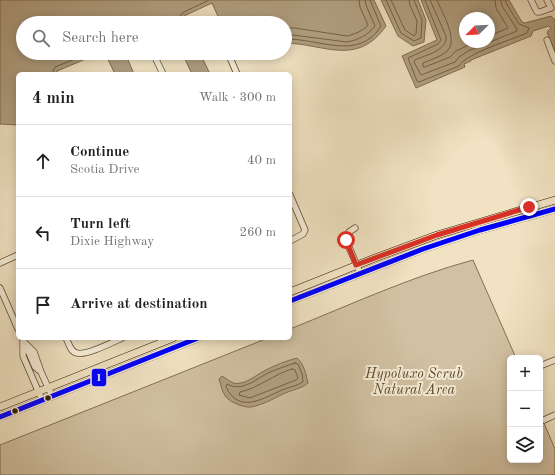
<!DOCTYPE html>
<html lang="en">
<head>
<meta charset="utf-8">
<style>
	:root { --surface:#fff; --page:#f6f6f6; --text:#202124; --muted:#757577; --line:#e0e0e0 }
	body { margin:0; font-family:"Old Standard TT",serif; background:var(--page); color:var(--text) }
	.controls { position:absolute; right:12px; bottom:12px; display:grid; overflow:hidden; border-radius:6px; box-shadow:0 2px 10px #0003 }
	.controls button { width:36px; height:36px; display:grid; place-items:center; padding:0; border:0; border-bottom:1px solid var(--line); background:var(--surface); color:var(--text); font:20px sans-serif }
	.compass { position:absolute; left:459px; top:12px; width:36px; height:36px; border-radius:50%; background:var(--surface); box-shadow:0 2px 10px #0003; rotate:246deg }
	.stop { position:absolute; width:12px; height:12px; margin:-9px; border:3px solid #d93025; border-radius:50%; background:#fff }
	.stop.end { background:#d93025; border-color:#fff; box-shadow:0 1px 4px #0008 }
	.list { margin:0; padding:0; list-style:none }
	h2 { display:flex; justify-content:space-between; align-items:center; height:52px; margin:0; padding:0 16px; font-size:17px }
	h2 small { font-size:13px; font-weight:400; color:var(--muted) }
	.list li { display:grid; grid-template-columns:26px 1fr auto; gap:12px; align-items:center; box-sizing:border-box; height:72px; padding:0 16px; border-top:1px solid var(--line) }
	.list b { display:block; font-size:15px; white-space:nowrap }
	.list p { margin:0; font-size:13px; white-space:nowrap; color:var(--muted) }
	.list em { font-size:13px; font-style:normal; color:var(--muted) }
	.icon { flex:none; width:22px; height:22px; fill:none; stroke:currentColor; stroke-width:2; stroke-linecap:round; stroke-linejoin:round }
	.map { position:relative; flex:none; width:555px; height:475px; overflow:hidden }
	.search { position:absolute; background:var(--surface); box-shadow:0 2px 10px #0003; left:16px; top:16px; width:276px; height:44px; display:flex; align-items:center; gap:10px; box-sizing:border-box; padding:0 14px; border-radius:22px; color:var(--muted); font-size:15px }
	.panel { position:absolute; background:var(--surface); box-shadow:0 2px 10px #0003; left:16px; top:72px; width:276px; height:268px; border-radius:6px }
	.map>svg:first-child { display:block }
	.green { fill:#d1c1a2; stroke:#847052 }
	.water { fill:#b1a081; stroke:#806c4f; fill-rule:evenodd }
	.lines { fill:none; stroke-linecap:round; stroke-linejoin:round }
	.shore { stroke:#746042; stroke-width:1 }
	.minor-casing { stroke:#655033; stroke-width:7 }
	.major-casing { stroke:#371f03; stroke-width:8 }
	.minor { stroke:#f5ecd7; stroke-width:5.5 }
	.major { stroke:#f0e2c2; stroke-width:7 }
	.bus-1-casing { stroke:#f5ecd7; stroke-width:8 }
	.bus-1 { stroke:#00f; stroke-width:5 }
	.route { stroke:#d93025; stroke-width:5 }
	.bus-dot { fill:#371f03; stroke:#f5ecd7; stroke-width:1.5 }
	.labels { text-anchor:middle; stroke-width:4; stroke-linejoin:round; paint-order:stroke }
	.park-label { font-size:14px; font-style:italic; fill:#5e482b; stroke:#f5ecd7 }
	.line-badge { stroke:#f5ecd7; stroke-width:1.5 }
	.badge-label { font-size:11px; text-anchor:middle; font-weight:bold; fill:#fff }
</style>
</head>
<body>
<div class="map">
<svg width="555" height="475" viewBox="0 0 555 475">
	<rect width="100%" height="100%" fill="#f0e2c2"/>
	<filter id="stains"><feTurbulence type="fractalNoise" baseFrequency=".005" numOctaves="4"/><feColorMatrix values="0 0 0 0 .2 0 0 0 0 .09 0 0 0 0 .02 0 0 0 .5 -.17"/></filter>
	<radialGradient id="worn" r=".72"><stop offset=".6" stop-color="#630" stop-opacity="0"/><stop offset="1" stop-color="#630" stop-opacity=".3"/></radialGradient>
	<path class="green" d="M473 260 516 358H510V460H540V414L555 449V475H0V445L268 338H290V329C350 305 410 277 473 260Z"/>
	<path class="water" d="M0 0H374L386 26C357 67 325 44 285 43V23H221L212 3 184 16 187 23H23V53H100L57 71 58 74H18V125L0 124Z
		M381 0H418L426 20 424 42 413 46 398 36Z
		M421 0H509L522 22 525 23 551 16 555 20V51L548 35 547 32 551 28 549 26 533 31 531 36 471 60V61L464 64 465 67 416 88 402 56 437 40ZM465 18H489V42H465Z
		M105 53H125L134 74H115Z
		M182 53H200L210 74H192Z
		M297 358C304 364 306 374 308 383 301 389 291 390 283 394 273 399 262 405 251 407 244 408 230 402 226 397 222 392 221 385 219 379L222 376C226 378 229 381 233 383 244 386 256 375 264 371 275 365 286 361 297 358Z"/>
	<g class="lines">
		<path class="shore" d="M386 0 401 33 414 41 421 38 422 20 414 0
			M391 0 405 30 414 36 416 34 417 21 410 5 409 0
			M425 0 441 40 438 44 408 58 417 81 419 82 459 66C465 54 513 39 527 33L529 28 519 24 506 3V0
			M430 0 446 36C448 51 425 55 415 60L414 62 421 75 455 62 459 57 468 51 517 31V29L502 6 501 0
			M437 0C442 13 460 41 446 52 440 57 430 60 423 63V67H425L450 57 456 51 475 42
			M183 23 180 17 182 13 209 0
			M285 28H295L347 36C355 34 363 31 368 25L360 7 359 0
			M285 34 347 42C358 40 368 35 375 26L366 5 365 0
			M489 36 508 28 496 8 495 0
			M285 39C318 38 359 62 381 26L370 0
			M53 74V71L55 67 90 53
			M295 363 298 364 302 374 303 382C297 386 289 387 282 390 262 399 239 414 226 387L227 384C242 392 255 380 268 373 277 369 286 366 295 363Z
			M292 369 295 370 298 378 296 380 250 398 239 395 240 392C259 388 274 374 292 369Z"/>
		<defs>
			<path id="minor" d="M531 0 537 12H540L551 8
				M547 0 551 8
				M547 40 555 61
				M153 53 163 74
				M228 53 237 74
				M290 195 305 230 303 234 290 241
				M355 228 349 232 346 240 360 273
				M0 263 18 255
				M0 288 18 329
				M66 338C69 343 70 352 77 353 86 356 113 342 122 338
				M23 341V356L42 400
				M23 341 34 352 41 372 52 396
				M26 346 35 367 41 372
				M540 366 555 360
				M544 420 555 415"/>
			<path id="major" d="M290 292 375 258 437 235 555 200
				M290 301 423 249 480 230 555 209
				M0 407 173 338
				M0 417 198 338"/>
		</defs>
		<use href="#minor" class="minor-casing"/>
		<use href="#major" class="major-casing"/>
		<use href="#minor" class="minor"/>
		<use href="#major" class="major"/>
		<defs>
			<path id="bus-1" d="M290 301 423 249 480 230 555 209
				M0 417 198 338"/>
		</defs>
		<use href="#bus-1" class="bus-1-casing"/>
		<use href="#bus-1" class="bus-1"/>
	</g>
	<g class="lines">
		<path class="route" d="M346 240 356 265 437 235 529 207"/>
	</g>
	<g class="bus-dot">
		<circle cx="48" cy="398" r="3.5"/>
		<circle cx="15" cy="411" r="3.5"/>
	</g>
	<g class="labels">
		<g class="park-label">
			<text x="414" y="378">Hypoluxo Scrub<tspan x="414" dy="16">Natural Area</tspan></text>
		</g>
	</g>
	<rect class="line-badge" x="91" y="368" width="16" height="19" rx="4" fill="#00f"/>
	<g class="badge-label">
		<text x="99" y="381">1</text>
	</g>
	<rect width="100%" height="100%" filter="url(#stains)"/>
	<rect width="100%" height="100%" fill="url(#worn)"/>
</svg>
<div class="controls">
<button>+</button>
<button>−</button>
<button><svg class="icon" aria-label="layers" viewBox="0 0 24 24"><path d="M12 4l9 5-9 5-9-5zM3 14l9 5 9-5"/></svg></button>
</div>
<svg class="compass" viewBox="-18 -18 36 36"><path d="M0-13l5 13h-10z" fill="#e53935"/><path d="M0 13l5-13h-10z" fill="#757577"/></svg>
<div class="stop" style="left:346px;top:240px"></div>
<div class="stop end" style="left:529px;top:207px"></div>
<div class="search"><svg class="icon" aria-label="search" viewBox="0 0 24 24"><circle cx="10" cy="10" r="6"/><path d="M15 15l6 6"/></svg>Search here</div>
<section class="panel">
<h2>4 min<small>Walk · 300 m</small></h2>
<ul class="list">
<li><svg class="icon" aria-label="ahead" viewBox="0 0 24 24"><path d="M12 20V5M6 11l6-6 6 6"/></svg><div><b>Continue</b><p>Scotia Drive</p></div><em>40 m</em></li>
<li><svg class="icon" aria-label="left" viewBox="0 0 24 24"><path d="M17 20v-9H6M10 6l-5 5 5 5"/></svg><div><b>Turn left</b><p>Dixie Highway</p></div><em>260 m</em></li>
<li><svg class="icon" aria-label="arrive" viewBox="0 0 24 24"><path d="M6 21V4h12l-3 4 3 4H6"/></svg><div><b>Arrive at destination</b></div></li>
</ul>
</section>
</div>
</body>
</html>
